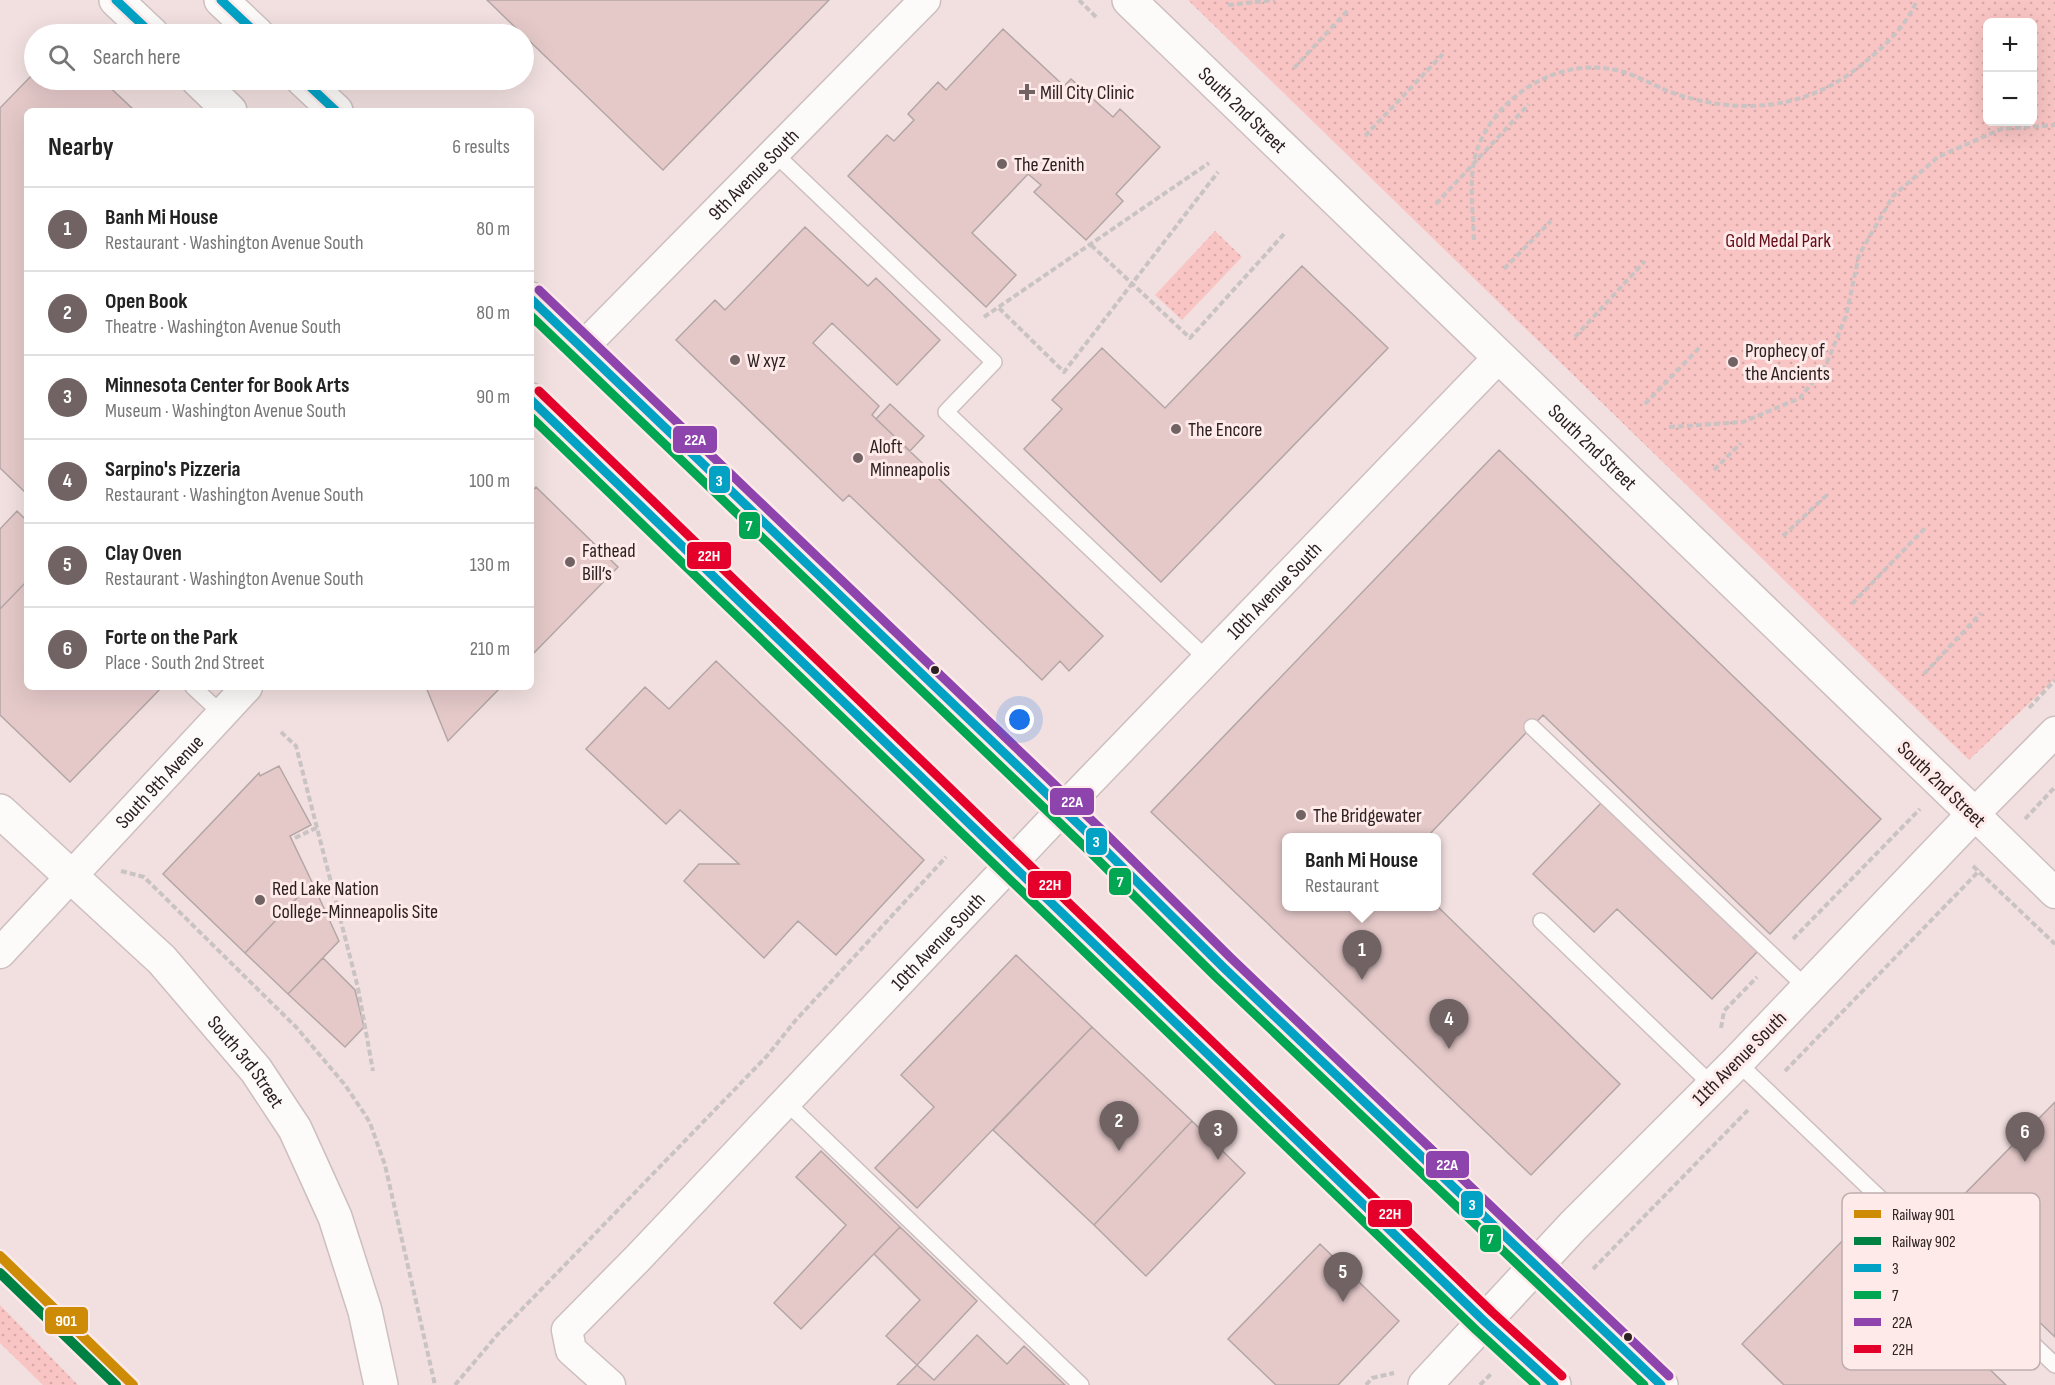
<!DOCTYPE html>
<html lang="en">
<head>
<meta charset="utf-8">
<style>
	:root { --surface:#fff; --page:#f6f6f6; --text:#222; --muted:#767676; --line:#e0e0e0; --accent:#716363 }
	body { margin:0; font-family:"Sofia Sans Condensed",sans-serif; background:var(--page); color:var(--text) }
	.controls { position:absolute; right:18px; top:18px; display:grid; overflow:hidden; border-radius:9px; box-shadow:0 6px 24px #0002 }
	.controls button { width:54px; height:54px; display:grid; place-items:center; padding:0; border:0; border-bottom:2px solid var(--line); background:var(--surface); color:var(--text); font:30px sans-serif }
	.you { position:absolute; left:1020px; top:720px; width:21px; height:21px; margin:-15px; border:4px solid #fff; border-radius:50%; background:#1a73e8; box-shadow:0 0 0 9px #1a73e833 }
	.badge { display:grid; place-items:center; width:39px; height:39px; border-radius:50%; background:var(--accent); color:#fff; font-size:20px; font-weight:700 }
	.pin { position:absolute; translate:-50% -50px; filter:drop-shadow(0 2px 3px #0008) }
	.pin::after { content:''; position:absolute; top:32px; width:21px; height:18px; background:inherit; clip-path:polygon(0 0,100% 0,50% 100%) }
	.popup { position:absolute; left:1282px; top:833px; width:159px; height:78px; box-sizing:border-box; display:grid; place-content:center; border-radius:9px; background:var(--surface); filter:drop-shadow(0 2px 4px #0005); font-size:20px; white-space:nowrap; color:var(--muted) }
	.popup b { font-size:22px; color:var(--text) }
	.popup::after { content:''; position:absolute; left:50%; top:100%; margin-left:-12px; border:12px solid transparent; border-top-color:var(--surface) }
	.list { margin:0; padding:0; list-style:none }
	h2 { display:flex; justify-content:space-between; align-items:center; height:78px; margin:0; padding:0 24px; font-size:26px }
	h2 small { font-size:20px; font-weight:400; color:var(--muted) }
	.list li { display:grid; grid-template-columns:39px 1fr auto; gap:18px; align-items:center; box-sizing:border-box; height:84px; padding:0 24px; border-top:2px solid var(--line) }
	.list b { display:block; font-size:22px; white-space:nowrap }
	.list p { margin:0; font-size:20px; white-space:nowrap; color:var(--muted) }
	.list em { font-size:20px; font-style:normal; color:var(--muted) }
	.icon { flex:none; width:33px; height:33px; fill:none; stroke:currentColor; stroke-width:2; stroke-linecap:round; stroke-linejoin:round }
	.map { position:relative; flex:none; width:2055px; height:1385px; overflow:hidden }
	.search { position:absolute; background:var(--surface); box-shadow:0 6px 24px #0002; left:24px; top:24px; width:510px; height:66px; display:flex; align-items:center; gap:15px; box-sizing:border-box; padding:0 21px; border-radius:33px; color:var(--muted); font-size:22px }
	.panel { position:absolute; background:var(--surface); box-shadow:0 6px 24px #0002; left:24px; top:108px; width:510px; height:582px; border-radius:9px }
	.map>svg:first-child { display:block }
	.grass { fill:url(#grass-dots); fill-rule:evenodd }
	.building { fill:#e5c9c9; stroke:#b3a6a5; stroke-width:1.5 }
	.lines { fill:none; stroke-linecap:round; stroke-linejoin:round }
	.lane-casing { stroke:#cdbfbf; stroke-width:18 }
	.street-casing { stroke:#cdbfbf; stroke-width:33 }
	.secondary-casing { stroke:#cdbfbf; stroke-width:36 }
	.primary-casing { stroke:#cdbfbf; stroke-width:36 }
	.path { stroke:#cac3c3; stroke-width:4; stroke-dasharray:6 3; stroke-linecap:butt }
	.lane { stroke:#fdfafa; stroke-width:15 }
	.street { stroke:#fdfafa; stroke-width:30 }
	.secondary { stroke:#fdfafa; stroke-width:33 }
	.primary { stroke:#fdfafa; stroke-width:33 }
	.bus-1-casing { stroke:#feeae9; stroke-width:14 }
	.bus-2-casing { stroke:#feeae9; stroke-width:14 }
	.bus-3-casing { stroke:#feeae9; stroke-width:14 }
	.bus-4-casing { stroke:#feeae9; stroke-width:14 }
	.bus-1 { stroke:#02a2c5; stroke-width:9 }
	.bus-2 { stroke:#00a651; stroke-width:9 }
	.bus-3 { stroke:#8e44ad; stroke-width:9 }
	.bus-4 { stroke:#e4002b; stroke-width:9 }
	.rail-1-casing { stroke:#feeae9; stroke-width:15 }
	.rail-2-casing { stroke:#feeae9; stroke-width:15 }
	.rail-1 { stroke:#ce8b06; stroke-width:10 }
	.rail-2 { stroke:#008144; stroke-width:10 }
	.poi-dot { fill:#716363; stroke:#feeae9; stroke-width:2 }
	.bus-dot { fill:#2c2020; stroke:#feeae9; stroke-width:2 }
	.labels { text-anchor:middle; stroke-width:6; stroke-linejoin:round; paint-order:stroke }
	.poi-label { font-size:20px; fill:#2c2020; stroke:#feeae9; text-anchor:start }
	.street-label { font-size:20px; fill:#2c2020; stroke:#feeae9 }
	.park-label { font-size:20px; fill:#660d1a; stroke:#feeae9 }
	.key { fill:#feeae9; stroke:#bfadad; stroke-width:1.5 }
	.key-label { font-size:16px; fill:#2c2020 }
	.line-badge { stroke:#feeae9; stroke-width:2 }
	.badge-label { font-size:16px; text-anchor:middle; font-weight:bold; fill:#fff }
</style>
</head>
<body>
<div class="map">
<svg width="2055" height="1385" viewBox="0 0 2055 1385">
	<defs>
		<pattern id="grass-dots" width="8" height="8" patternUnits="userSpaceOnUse" patternTransform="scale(1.5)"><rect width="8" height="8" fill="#f9c5c4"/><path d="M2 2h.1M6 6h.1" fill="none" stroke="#d6a9a8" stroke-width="1.8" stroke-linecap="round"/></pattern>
	</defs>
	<rect width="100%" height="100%" fill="#f2e0e0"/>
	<path class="grass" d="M1188 0H2055V679L1969 760ZM2032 22V122H1988V22Z
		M1215 231 1242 257 1182 320 1155 295Z
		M0 1305 78 1385H43L0 1343Z"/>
	<path class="building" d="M487 0H829L663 170Z
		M1003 29 1064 86 1071 79 1113 117 1120 109 1160 147 1116 194 1123 201 1086 240 1034 192 1041 185 1028 174 972 233 1016 275 986 307 848 176 887 135 894 141 914 120 908 114 938 82 946 90Z
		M34 73V80H102L135 111H27V494L0 468V108Z
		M805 227 868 286 876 278 940 340 897 385 832 323 813 343 879 406 872 415 1103 636 1069 671 1060 661 1042 680 849 495 843 501 676 340 715 300 725 310Z
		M1302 266 1388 348 1161 582 1024 449 1062 409 1052 400 1102 348 1165 408Z
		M890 404 924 436 910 451 876 419Z
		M1499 450 1881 819 1770 934 1543 715 1426 838H1287V906H1437L1620 1084 1531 1175 1151 812Z
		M536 487 618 567 531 656V492Z
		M17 511 27 521V581L0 609V529Z
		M27 581V687H162L70 782 0 715V609Z
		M716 661 924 860 836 955 798 921 764 958 684 881 699 864H739L680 810 666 824 586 749 645 687 669 709Z
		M426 687H501L448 741Z
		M279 766 311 825 290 836 312 882 245 953 163 874 259 773 260 776Z
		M1602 802 1758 951 1712 999 1617 909 1594 932 1533 874Z
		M312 882 339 941 288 994 245 953Z
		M1016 955 1092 1027 917 1208 875 1168 934 1107 901 1075Z
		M323 958 355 990 364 1027 345 1047 288 994Z
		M1092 1027 1192 1121 1094 1225 993 1130Z
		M2055 1102V1337L1936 1223Z
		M1192 1121 1245 1173 1146 1276 1094 1225Z
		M821 1151 900 1227 801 1329 774 1303 846 1225 796 1177Z
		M900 1227 977 1301 917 1365 886 1336 920 1300 874 1254Z
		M1849 1234 2006 1385H1784L1742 1344Z
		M1320 1244 1399 1321 1338 1385H1276L1228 1339Z
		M977 1335 1007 1364 1024 1346 1065 1385H897L917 1365 934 1380Z"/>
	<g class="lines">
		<defs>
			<path id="lane" d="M774 153 994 362 946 412 1208 660
				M193 687 222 714
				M1532 727 1807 988
				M1541 921 1712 1085
				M1737 1062 2055 1365
				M786 1102 1081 1385"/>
			<g id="street">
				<path id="s1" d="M582 348 925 0"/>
				<path d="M2055 732 1974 814 2055 893"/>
				<path id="s2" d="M0 953 247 687"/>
				<path id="s3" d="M610 1385 571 1350 567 1330 639 1257 1062 810 1500 356"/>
			</g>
			<g id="secondary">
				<path id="s4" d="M1129 0 1974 814 1737 1062 1573 1226 1425 1385"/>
				<path id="s5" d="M0 811 162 960 256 1070 295 1129 335 1217 365 1311 381 1385"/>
			</g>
			<path id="primary" d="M116 0 152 34
				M221 0 257 34
				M198 80 230 111
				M303 80 336 111
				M531 299 1098 843 1223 967 1577 1303 1661 1385
				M531 400 1484 1321 1554 1385"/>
		</defs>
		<use href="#lane" class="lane-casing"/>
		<use href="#street" class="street-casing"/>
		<use href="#secondary" class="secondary-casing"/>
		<use href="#primary" class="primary-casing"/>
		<path class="path" d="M1079 0 1097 18
			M1228 5 1275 0
			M1294 68 1348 10
			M1365 136 1443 54
			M1436 204 1529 104
			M1474 240C1473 213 1468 176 1477 150 1495 98 1555 59 1610 69 1632 72 1652 85 1673 93 1742 116 1808 110 1865 62 1885 46 1907 25 1917 0
			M1091 245 1190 338 1284 234
			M1504 269 1551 221
			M999 308 1064 372 1218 172
			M984 317 1209 163
			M1575 337 1645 261
			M1645 404 1700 347
			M1669 427 1743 422 1800 398 1826 365 1846 316 1859 255 1893 196 1938 157 2001 129 2055 125
			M1714 470 1741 443
			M1783 536 1829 493
			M1852 604 1926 527
			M1924 674 1981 613
			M2029 708 2055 680
			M281 732 296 746 358 988 373 1071
			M2025 819 2055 787
			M295 838 318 827
			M1973 866 2055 944
			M121 871 144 877 297 1028 345 1085 364 1113 370 1123 385 1165 435 1385
			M1793 939 1920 809
			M1721 1028 1724 1011 1757 977
			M1785 1071 1980 870
			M1593 1269 1749 1109
			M455 1385 498 1334 767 1056 795 1021 946 857
			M1366 1385 1372 1378 1394 1373
			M1480 1385 1491 1374"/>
		<use href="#lane" class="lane"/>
		<use href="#street" class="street"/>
		<use href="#secondary" class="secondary"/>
		<use href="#primary" class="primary"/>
		<defs>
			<path id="bus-1" d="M116 0 152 34
				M221 0 257 34
				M303 80 336 111
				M531 299 1098 843 1223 967 1661 1385
				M531 400 1484 1321 1554 1385"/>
			<path id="bus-2" d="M531 316 1090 852 1215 976 1644 1385
				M531 417 1476 1330 1536 1385"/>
			<path id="bus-3" d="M539 290 1106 834 1231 958 1669 1376"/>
			<path id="bus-4" d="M539 391 1492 1312 1562 1376"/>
		</defs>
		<use href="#bus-1" class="bus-1-casing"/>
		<use href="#bus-2" class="bus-2-casing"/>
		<use href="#bus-3" class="bus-3-casing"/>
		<use href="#bus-4" class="bus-4-casing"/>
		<use href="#bus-1" class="bus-1"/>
		<use href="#bus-2" class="bus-2"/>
		<use href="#bus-3" class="bus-3"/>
		<use href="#bus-4" class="bus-4"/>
		<defs>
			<path id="rail-1" d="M0 1256 133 1385"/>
			<path id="rail-2" d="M0 1273 116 1385"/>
		</defs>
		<use href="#rail-1" class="rail-1-casing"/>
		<use href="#rail-2" class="rail-2-casing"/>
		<use href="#rail-1" class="rail-1"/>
		<use href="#rail-2" class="rail-2"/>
	</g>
	<g class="poi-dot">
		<path d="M1024 83h6v6h6v6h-6v6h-6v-6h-6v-6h6z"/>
		<circle cx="1002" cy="164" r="6"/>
		<circle cx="735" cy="360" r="6"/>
		<circle cx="1733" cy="362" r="6"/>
		<circle cx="1176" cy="429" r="6"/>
		<circle cx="858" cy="458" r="6"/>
		<circle cx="570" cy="562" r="6"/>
		<circle cx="1301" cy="815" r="6"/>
		<circle cx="260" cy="900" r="6"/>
	</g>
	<g class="bus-dot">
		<circle cx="935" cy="670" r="5"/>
		<circle cx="1628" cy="1337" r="5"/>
	</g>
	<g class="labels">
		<g class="poi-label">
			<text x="1040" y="99">Mill City Clinic</text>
			<text x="1014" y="171">The Zenith</text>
			<text x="1745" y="357">Prophecy of<tspan x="1745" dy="23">the Ancients</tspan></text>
			<text x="747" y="367">W xyz</text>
			<text x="1188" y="436">The Encore</text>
			<text x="870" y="453">Aloft<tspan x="870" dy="23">Minneapolis</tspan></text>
			<text x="582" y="557">Fathead<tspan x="582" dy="23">Bill’s</tspan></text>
			<text x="1313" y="822">The Bridgewater</text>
			<text x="272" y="895">Red Lake Nation<tspan x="272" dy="23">College-Minneapolis Site</tspan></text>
		</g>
		<g class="street-label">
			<text dy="7" stroke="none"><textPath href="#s4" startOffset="158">South 2nd Street</textPath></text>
			<text dy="7" stroke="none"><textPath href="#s1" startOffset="244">9th Avenue South</textPath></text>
			<text dy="7" stroke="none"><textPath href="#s4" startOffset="644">South 2nd Street</textPath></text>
			<text dy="7" stroke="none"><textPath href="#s3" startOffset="1096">10th Avenue South</textPath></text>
			<text dy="7" stroke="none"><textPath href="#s2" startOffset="234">South 9th Avenue</textPath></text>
			<text transform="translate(1942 784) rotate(44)" y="7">South 2nd Street</text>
			<text dy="7" stroke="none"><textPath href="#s3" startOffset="610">10th Avenue South</textPath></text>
			<text transform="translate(1739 1058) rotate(-45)" y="7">11th Avenue South</text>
			<text dy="7" stroke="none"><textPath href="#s5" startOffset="352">South 3rd Street</textPath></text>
		</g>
		<g class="park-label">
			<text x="1778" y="247">Gold Medal Park</text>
		</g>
	</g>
	<rect x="1842" y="1193" width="198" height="177" rx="9" class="key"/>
	<rect x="1854" y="1210" width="27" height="8" fill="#ce8b06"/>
	<rect x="1854" y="1237" width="27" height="8" fill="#008144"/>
	<rect x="1854" y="1264" width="27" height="8" fill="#02a2c5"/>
	<rect x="1854" y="1291" width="27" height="8" fill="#00a651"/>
	<rect x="1854" y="1318" width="27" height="8" fill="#8e44ad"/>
	<rect x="1854" y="1345" width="27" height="8" fill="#e4002b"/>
	<g class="key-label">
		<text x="1892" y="1220">Railway 901</text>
		<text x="1892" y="1247">Railway 902</text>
		<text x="1892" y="1274">3</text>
		<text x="1892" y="1301">7</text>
		<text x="1892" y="1328">22A</text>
		<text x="1892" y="1355">22H</text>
	</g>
	<g class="line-badge">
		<rect x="672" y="425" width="46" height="29" rx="6" fill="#8e44ad"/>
		<rect x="708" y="465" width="23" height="29" rx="6" fill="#02a2c5"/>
		<rect x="738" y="511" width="23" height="29" rx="6" fill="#00a651"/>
		<rect x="686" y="541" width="46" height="29" rx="6" fill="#e4002b"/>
		<rect x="1049" y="787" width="46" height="29" rx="6" fill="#8e44ad"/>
		<rect x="1085" y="827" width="23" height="29" rx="6" fill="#02a2c5"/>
		<rect x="1108" y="867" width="24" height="29" rx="6" fill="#00a651"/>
		<rect x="1027" y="870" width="45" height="29" rx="6" fill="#e4002b"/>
		<rect x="1425" y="1150" width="45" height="29" rx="6" fill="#8e44ad"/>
		<rect x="1460" y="1190" width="24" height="29" rx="6" fill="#02a2c5"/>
		<rect x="1367" y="1199" width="46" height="29" rx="6" fill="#e4002b"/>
		<rect x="1479" y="1224" width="23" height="29" rx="6" fill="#00a651"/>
		<rect x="44" y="1306" width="45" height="29" rx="6" fill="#ce8b06"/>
	</g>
	<g class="badge-label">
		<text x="695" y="445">22A</text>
		<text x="719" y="486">3</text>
		<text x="749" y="531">7</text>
		<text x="709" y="561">22H</text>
		<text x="1072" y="807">22A</text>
		<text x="1096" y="847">3</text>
		<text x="1120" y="887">7</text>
		<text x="1050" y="890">22H</text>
		<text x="1447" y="1170">22A</text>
		<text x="1472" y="1210">3</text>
		<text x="1390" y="1219">22H</text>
		<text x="1490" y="1244">7</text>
		<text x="66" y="1326">901</text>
	</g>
</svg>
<div class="controls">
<button>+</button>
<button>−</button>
</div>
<div class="you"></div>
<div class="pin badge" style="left:1362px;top:980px">1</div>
<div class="popup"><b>Banh Mi House</b>Restaurant</div>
<div class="pin badge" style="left:1119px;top:1151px">2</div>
<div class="pin badge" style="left:1218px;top:1160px">3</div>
<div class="pin badge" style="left:1449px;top:1049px">4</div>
<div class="pin badge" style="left:1343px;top:1302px">5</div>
<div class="pin badge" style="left:2025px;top:1162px">6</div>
<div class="search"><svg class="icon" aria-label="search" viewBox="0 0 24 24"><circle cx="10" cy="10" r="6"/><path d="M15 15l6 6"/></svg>Search here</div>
<section class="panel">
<h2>Nearby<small>6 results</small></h2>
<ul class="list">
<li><span class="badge">1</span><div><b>Banh Mi House</b><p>Restaurant · Washington Avenue South</p></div><em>80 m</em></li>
<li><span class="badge">2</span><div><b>Open Book</b><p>Theatre · Washington Avenue South</p></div><em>80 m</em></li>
<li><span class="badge">3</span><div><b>Minnesota Center for Book Arts</b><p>Museum · Washington Avenue South</p></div><em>90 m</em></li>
<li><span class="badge">4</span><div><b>Sarpino's Pizzeria</b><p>Restaurant · Washington Avenue South</p></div><em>100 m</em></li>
<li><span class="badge">5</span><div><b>Clay Oven</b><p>Restaurant · Washington Avenue South</p></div><em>130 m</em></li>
<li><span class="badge">6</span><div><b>Forte on the Park</b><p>Place · South 2nd Street</p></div><em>210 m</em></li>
</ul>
</section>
</div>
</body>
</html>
